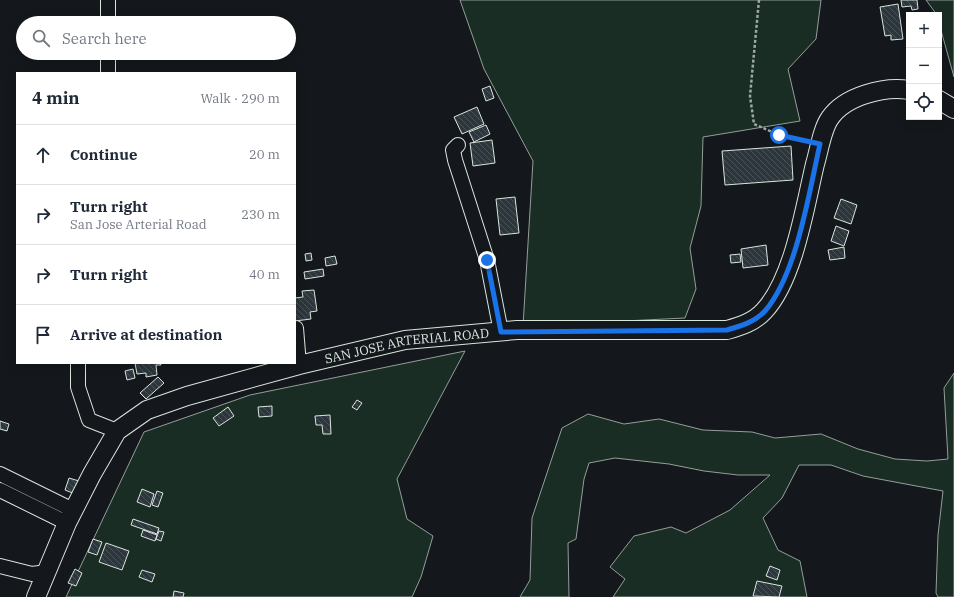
<!DOCTYPE html>
<html lang="en">
<head>
<meta charset="utf-8">
<style>
	:root { --surface:#fff; --page:#f2f2f3; --text:#1f2937; --muted:#747a83; --line:#e0e1e3 }
	body { margin:0; font-family:"IBM Plex Serif",serif; background:var(--page); color:var(--text) }
	.controls { position:absolute; right:12px; top:12px; display:grid; overflow:hidden; border-radius:0px; box-shadow:0 2px 10px #0003 }
	.controls button { width:36px; height:36px; display:grid; place-items:center; padding:0; border:0; border-bottom:1px solid var(--line); background:var(--surface); color:var(--text); font:20px sans-serif }
	.stop { position:absolute; width:12px; height:12px; margin:-9px; border:3px solid #1a73e8; border-radius:50%; background:#fff }
	.stop.end { background:#1a73e8; border-color:#fff; box-shadow:0 1px 4px #0008 }
	.list { margin:0; padding:0; list-style:none }
	h2 { display:flex; justify-content:space-between; align-items:center; height:52px; margin:0; padding:0 16px; font-size:17px }
	h2 small { font-size:13px; font-weight:400; color:var(--muted) }
	.list li { display:grid; grid-template-columns:26px 1fr auto; gap:12px; align-items:center; box-sizing:border-box; height:60px; padding:0 16px; border-top:1px solid var(--line) }
	.list b { display:block; font-size:15px; white-space:nowrap }
	.list p { margin:0; font-size:13px; white-space:nowrap; color:var(--muted) }
	.list em { font-size:13px; font-style:normal; color:var(--muted) }
	.icon { flex:none; width:22px; height:22px; fill:none; stroke:currentColor; stroke-width:2; stroke-linecap:round; stroke-linejoin:round }
	.map { position:relative; flex:none; width:954px; height:597px; overflow:hidden }
	.search { position:absolute; background:var(--surface); box-shadow:0 2px 10px #0003; left:16px; top:16px; width:280px; height:44px; display:flex; align-items:center; gap:10px; box-sizing:border-box; padding:0 14px; border-radius:22px; color:var(--muted); font-size:15px }
	.panel { position:absolute; background:var(--surface); box-shadow:0 2px 10px #0003; left:16px; top:72px; width:280px; height:292px; border-radius:0px }
	.map>svg:first-child { display:block }
	.grass { fill:#1a2d24; stroke:#939e99 }
	.building { fill:url(#building-back-hatch); stroke:#d8e6dc }
	.lines { fill:none; stroke-linecap:round; stroke-linejoin:round }
	.minor-casing { stroke:#d8e6dc; stroke-width:16 }
	.major-casing { stroke:#d8e6dc; stroke-width:20 }
	.path { stroke:#9da8a2; stroke-width:2.5; stroke-dasharray:3 2; stroke-linecap:butt }
	.minor { stroke:#14181c; stroke-width:14 }
	.major { stroke:#14181c; stroke-width:18 }
	.route { stroke:#1a73e8; stroke-width:5 }
	.labels { text-anchor:middle; stroke-width:3; stroke-linejoin:round; paint-order:stroke }
	.street-label { font-size:13px; fill:#d8e6dc; stroke:#14181c }
</style>
</head>
<body>
<div class="map">
<svg width="954" height="597" viewBox="0 0 954 597">
	<defs>
		<pattern id="building-back-hatch" width="6" height="6" patternUnits="userSpaceOnUse"><rect width="6" height="6" fill="#2c363c"/><path d="M-1 5l2 2M0 0l6 6M5-1l2 2" fill="none" stroke="#4a5358"/></pattern>
	</defs>
	<rect width="100%" height="100%" fill="#14181c"/>
	<path class="grass" d="M460 0H821L816 39 788 69 800 121 703 137 701 206 690 248 696 289 685 318 523 326 533 161 484 69Z
		M926 0H954V77L939 23V15H937Z
		M465 351 397 479 407 519 433 536 421 577 412 597H66L144 432 250 395Z
		M954 373V597H938L936 593 938 535 943 491 863 476 831 465H799L782 498 763 518 778 550 800 561 807 597H613L625 579 610 567 634 536 671 527 686 533 730 510 770 475H738L704 471 669 464 615 458 589 463 584 479 576 539 568 543 569 597H520L530 580 532 518 562 428 588 414 624 424 659 419 703 430 752 432 775 438 821 434 858 449 895 459 927 461 948 459 944 388Z"/>
	<path class="building" d="M901 0H917L918 9 912 10 911 6 902 7Z
		M898 4 903 39 891 40V35L885 36 880 7Z
		M490 86 494 98 486 101 482 89Z
		M477 107 484 124 462 134 454 117Z
		M486 125 490 134 474 142 469 132Z
		M492 140 495 163 473 166 470 143Z
		M791 146 793 180 725 185 722 151Z
		M515 197 519 233 500 235 496 199Z
		M841 199 857 205 851 224 834 218Z
		M836 226 849 231 844 246 831 241Z
		M766 245 768 265 743 268 741 249Z
		M844 247 845 258 830 260 828 250Z
		M311 253 312 260 306 261 305 254Z
		M740 254 741 262 731 263 730 255Z
		M335 256 337 264 326 266 325 258Z
		M323 269 324 276 305 279 304 272Z
		M314 290 317 311 310 312 311 319 295 321V298L303 297 302 291Z
		M135 363H160L161 365H156L157 375 146 377V373L137 374Z
		M133 369 135 378 127 380 125 371Z
		M158 377 164 383 146 399 140 393Z
		M357 400 362 403 357 410 352 407Z
		M272 406V416L259 417 258 407Z
		M228 407 234 416 219 426 213 418Z
		M330 415 331 434H323L322 425H316L315 416Z
		M0 421 9 424 7 431 0 429Z
		M69 478 79 481 75 494 65 490Z
		M142 489 154 494 150 507 137 502Z
		M157 491 163 493 158 507 152 505Z
		M133 519 159 528 157 534 131 525Z
		M143 530 157 535 155 541 141 536Z
		M159 531 164 532 161 541 156 539Z
		M93 539 102 542 97 555 88 552Z
		M106 543 129 551 122 570 99 562Z
		M770 566 780 570 777 580 766 576Z
		M75 569 82 573 76 586 68 583Z
		M142 570 155 574 152 582 139 577Z
		M757 581 782 586 779 597 753 596Z
		M174 591 184 593 183 597H173Z"/>
	<g class="lines">
		<defs>
			<path id="minor" d="M108 23V0
				M108 53V73
				M458 145 453 150 455 160 487 260 501 332
				M296 328 299 365
				M78 363V387L89 420 117 431
				M0 474 73 510
				M0 490 67 523
				M0 566 32 574 47 572"/>
			<g id="major">
				<path d="M939 100 954 109"/>
				<path id="s1" d="M36 597 67 523 92 474 117 431 147 410 187 396 299 365 405 340 517 330H727C741 326 754 322 764 311 794 279 805 206 815 164 819 151 822 129 830 118 845 96 884 86 909 90"/>
			</g>
		</defs>
		<use href="#minor" class="minor-casing"/>
		<use href="#major" class="major-casing"/>
		<path class="path" d="M759 0 750 96 754 124 779 135 805 141"/>
		<use href="#minor" class="minor"/>
		<use href="#major" class="major"/>
	</g>
	<g class="lines">
		<path class="route" d="M487 260 501 332 727 330C741 326 755 322 765 311 797 274 809 192 820 144L779 135"/>
	</g>
	<g class="labels">
		<g class="street-label">
			<text dy="5" stroke="none"><textPath href="#s1" startOffset="490">SAN JOSE ARTERIAL ROAD</textPath></text>
		</g>
	</g>
</svg>
<div class="controls">
<button>+</button>
<button>−</button>
<button><svg class="icon" aria-label="locate" viewBox="0 0 24 24"><circle cx="12" cy="12" r="6"/><path d="M12 2v4M12 18v4M2 12h4M18 12h4"/></svg></button>
</div>
<div class="stop" style="left:779px;top:135px"></div>
<div class="stop end" style="left:487px;top:260px"></div>
<div class="search"><svg class="icon" aria-label="search" viewBox="0 0 24 24"><circle cx="10" cy="10" r="6"/><path d="M15 15l6 6"/></svg>Search here</div>
<section class="panel">
<h2>4 min<small>Walk · 290 m</small></h2>
<ul class="list">
<li><svg class="icon" aria-label="ahead" viewBox="0 0 24 24"><path d="M12 20V5M6 11l6-6 6 6"/></svg><div><b>Continue</b></div><em>20 m</em></li>
<li><svg class="icon" aria-label="right" viewBox="0 0 24 24"><path d="M7 20v-9h11M14 6l5 5-5 5"/></svg><div><b>Turn right</b><p>San Jose Arterial Road</p></div><em>230 m</em></li>
<li><svg class="icon" aria-label="right" viewBox="0 0 24 24"><path d="M7 20v-9h11M14 6l5 5-5 5"/></svg><div><b>Turn right</b></div><em>40 m</em></li>
<li><svg class="icon" aria-label="arrive" viewBox="0 0 24 24"><path d="M6 21V4h12l-3 4 3 4H6"/></svg><div><b>Arrive at destination</b></div></li>
</ul>
</section>
</div>
</body>
</html>
